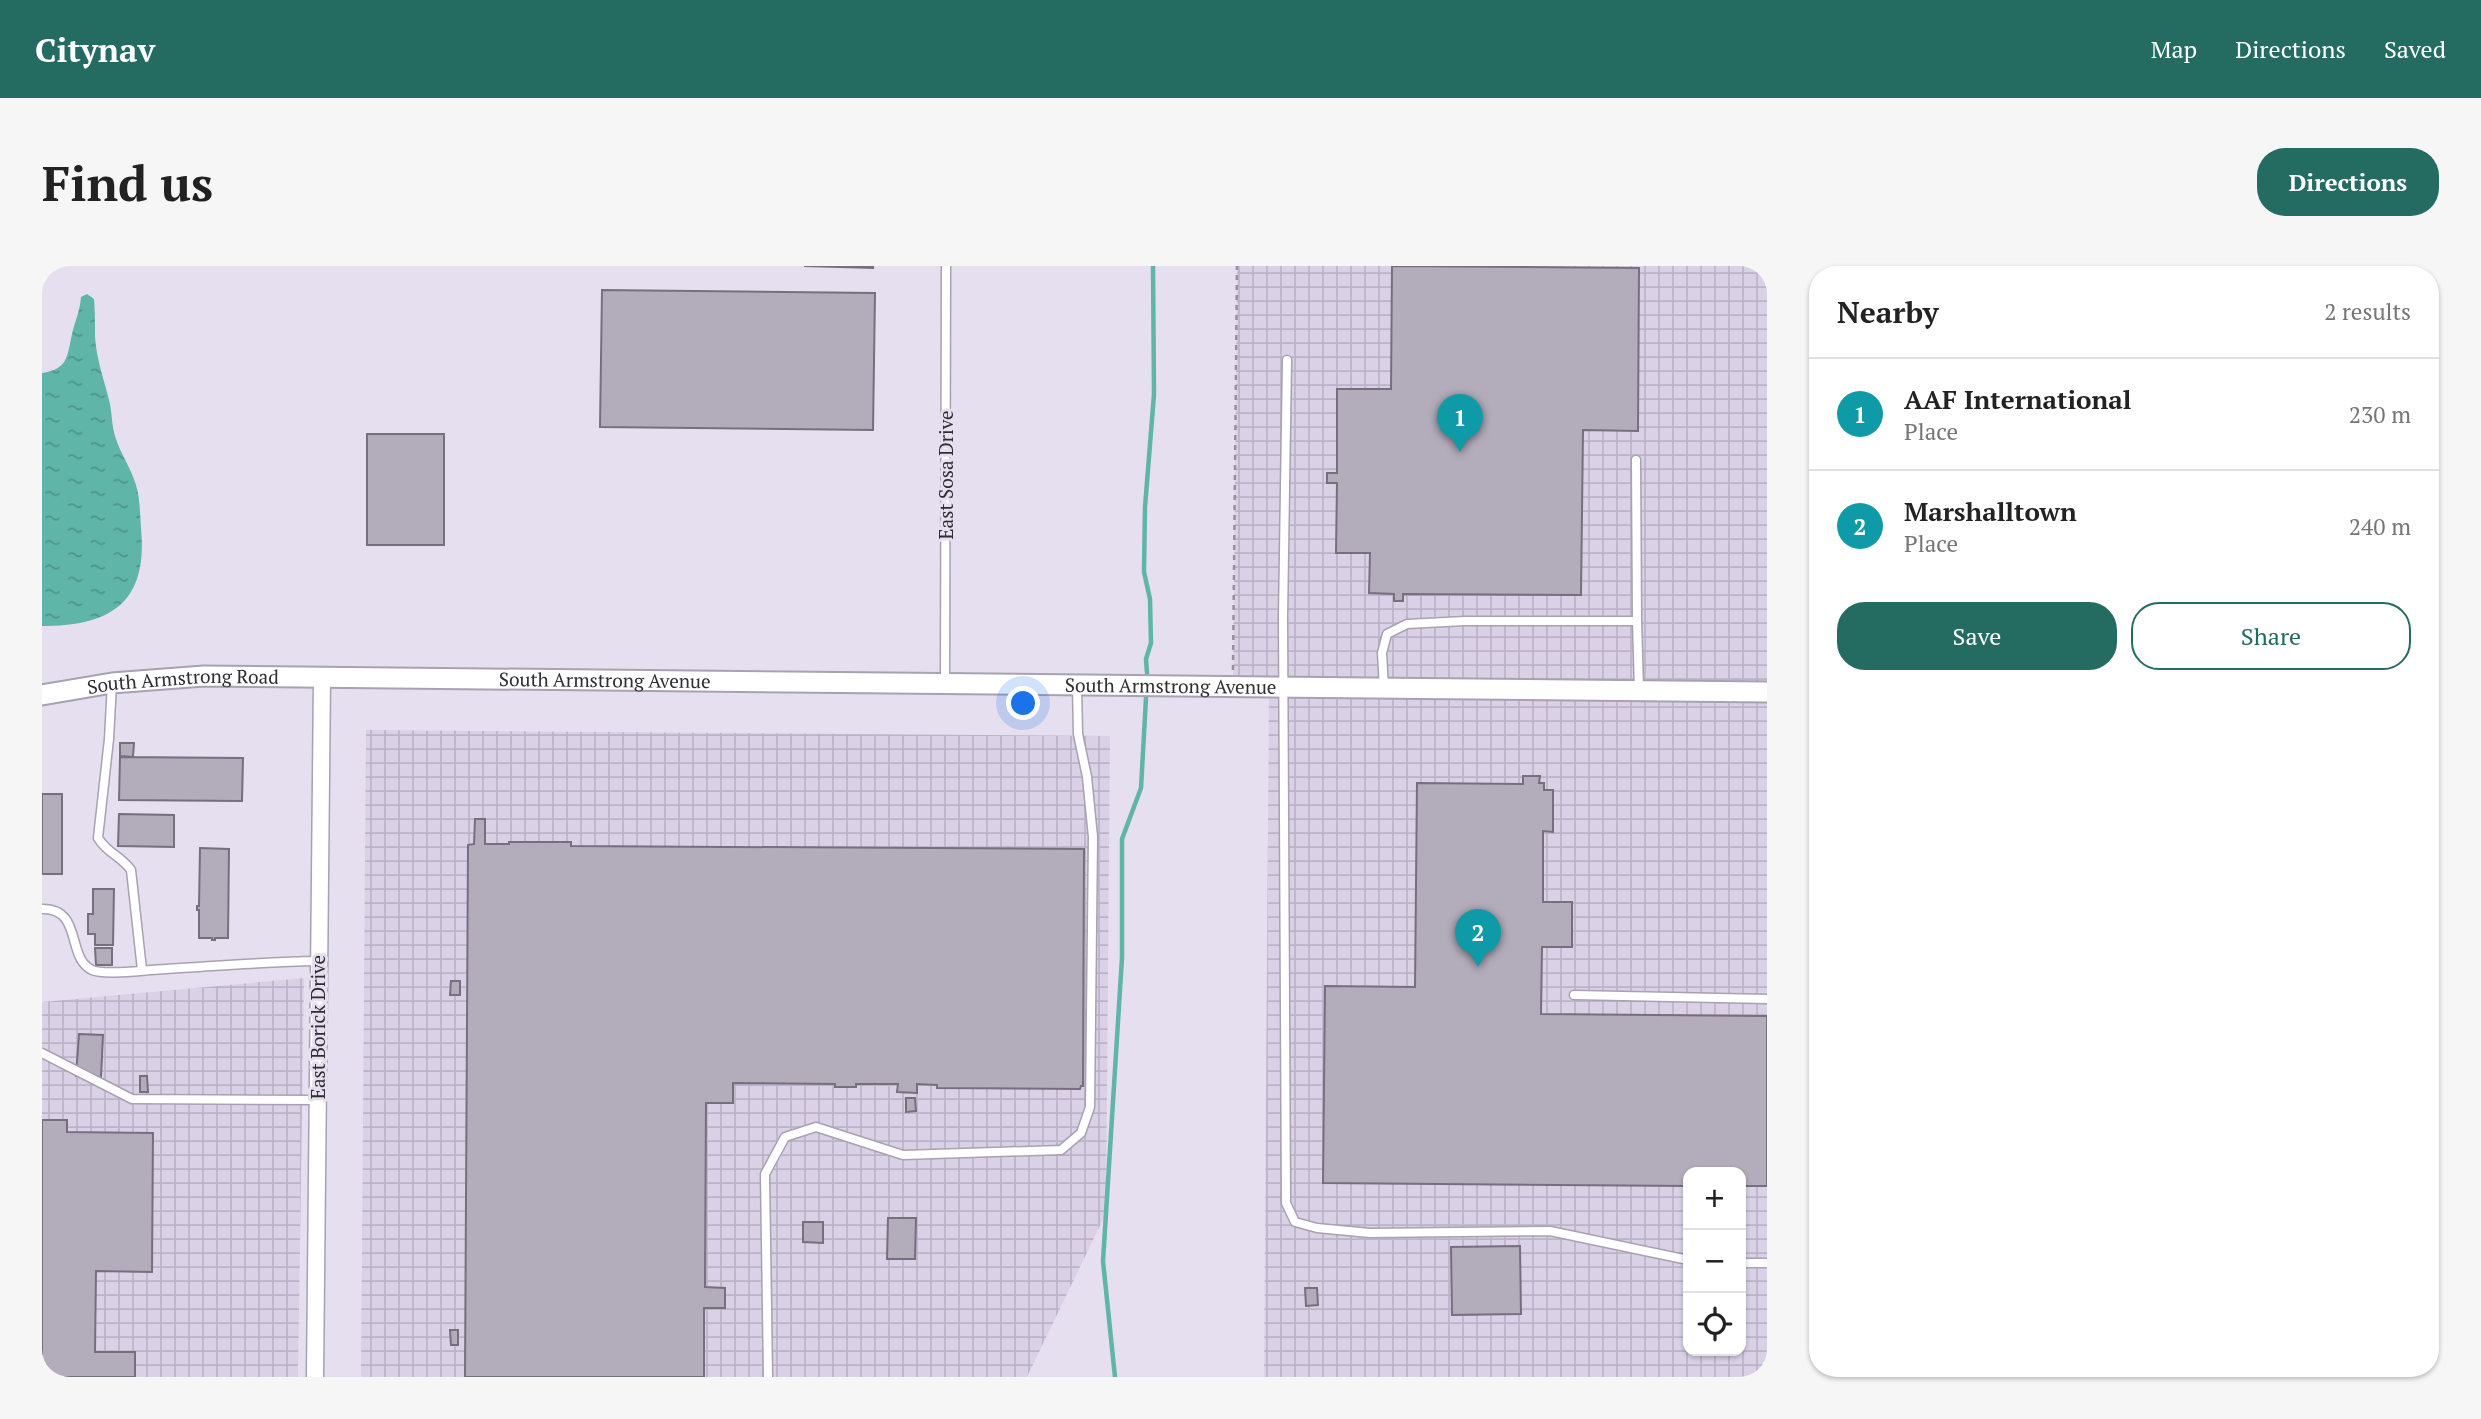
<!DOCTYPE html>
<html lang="en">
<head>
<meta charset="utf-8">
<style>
	:root { --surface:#fff; --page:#f6f6f6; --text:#222; --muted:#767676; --line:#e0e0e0; --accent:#246c62 }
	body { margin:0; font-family:"PT Serif",serif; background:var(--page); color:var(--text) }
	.controls { position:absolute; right:21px; bottom:21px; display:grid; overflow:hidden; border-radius:14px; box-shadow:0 2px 5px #0004 }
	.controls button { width:63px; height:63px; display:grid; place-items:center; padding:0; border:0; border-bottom:2px solid var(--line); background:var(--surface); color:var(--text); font:35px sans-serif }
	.you { position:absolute; left:982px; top:438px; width:24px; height:24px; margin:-18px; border:5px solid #fff; border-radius:50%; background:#1a73e8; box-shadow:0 0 0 10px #1a73e833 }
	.badge { display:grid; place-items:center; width:46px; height:46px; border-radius:50%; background:var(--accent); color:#fff; font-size:23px; font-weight:700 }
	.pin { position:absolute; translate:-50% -58px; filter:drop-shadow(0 2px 4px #0008) }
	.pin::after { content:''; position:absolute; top:37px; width:24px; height:21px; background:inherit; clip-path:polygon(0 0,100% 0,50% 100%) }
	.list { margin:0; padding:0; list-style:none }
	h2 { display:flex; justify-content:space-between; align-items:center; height:91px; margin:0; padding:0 28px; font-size:30px }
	h2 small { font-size:23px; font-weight:400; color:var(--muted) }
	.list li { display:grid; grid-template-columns:46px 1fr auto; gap:21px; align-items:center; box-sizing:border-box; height:112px; padding:0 28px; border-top:2px solid var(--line) }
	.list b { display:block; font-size:26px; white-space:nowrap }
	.list p { margin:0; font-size:23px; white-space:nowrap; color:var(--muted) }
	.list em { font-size:23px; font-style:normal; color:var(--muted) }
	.actions { display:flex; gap:14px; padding:21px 28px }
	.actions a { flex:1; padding:16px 0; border:2px solid var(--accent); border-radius:28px; text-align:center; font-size:24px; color:var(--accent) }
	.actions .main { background:var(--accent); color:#fff }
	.icon { flex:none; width:38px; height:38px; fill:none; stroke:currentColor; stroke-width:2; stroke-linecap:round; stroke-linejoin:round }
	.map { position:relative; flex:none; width:1725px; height:1111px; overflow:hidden; border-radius:28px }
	header { display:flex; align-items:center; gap:42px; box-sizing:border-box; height:98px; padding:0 35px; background:var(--accent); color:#fff }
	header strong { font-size:33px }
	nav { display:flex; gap:38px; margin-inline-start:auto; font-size:24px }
	.intro { display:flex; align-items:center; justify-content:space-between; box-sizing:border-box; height:168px; padding:0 42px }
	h1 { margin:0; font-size:49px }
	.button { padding:18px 32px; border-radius:28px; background:var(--accent); color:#fff; font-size:24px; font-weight:700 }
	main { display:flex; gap:42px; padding:0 42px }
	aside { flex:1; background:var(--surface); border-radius:28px; box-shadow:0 2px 5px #0004 }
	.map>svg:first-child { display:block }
	.industrial { fill:url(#industrial-grid); fill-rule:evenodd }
	.water { fill:url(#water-ripples) }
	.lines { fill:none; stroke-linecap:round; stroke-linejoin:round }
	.stream { stroke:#5fb5a8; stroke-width:4.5 }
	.building { fill:#b2acbb; stroke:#756f7e; stroke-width:2 }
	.service-casing { stroke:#a7a1b0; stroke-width:11 }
	.minor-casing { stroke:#a7a1b0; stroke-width:19 }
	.tertiary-casing { stroke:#a7a1b0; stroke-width:23 }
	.path { stroke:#96919c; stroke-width:2.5; stroke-dasharray:5 5; stroke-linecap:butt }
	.service { stroke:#fff; stroke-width:8 }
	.minor { stroke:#fff; stroke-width:16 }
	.tertiary { stroke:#fff; stroke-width:19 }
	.labels { text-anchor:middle; stroke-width:6; stroke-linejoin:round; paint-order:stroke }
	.street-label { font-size:19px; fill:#2f2d33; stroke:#e6dfef }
</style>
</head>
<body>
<header>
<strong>Citynav</strong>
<nav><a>Map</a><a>Directions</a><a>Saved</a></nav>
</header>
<div class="intro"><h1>Find us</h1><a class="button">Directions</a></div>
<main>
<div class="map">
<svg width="1725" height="1111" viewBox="0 0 1725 1111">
	<defs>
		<pattern id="industrial-grid" width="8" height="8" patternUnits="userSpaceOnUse" patternTransform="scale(1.75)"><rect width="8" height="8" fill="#dad1e7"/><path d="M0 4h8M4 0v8" fill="none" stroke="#bbb4c7"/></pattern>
		<pattern id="water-ripples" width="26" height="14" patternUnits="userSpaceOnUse" patternTransform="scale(1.75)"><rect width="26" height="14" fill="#5fb5a8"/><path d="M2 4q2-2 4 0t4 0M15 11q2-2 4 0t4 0" fill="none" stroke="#4f9489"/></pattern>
	</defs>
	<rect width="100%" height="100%" fill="#e6dfef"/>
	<path class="industrial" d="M1195 0H1725V1111H1222L1227 422 1191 421ZM1646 906H1699V1085H1646Z
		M324 464 1068 470 1064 947 985 1111H319Z
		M262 712 256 1111H0V736Z"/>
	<path class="water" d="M45 28 52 33C53 45 53 57 53 70 54 93 63 116 68 138 70 149 70 160 73 170 78 187 89 202 94 219 98 232 98 248 99 262 106 336 70 360 0 360V107C26 103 25 91 30 68 33 55 38 45 39 31Z"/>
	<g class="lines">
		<path class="stream" d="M1105 407 1104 393 1109 377 1108 333 1102 306 1103 241 1112 128 1111 0
			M1073 1111 1061 995 1080 692V573L1099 522 1104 432"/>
	</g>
	<path class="building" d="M762 0H831V2Z
		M1350 0 1597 2 1596 165 1541 164 1539 329 1361 328V335H1352V328L1327 327 1328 287H1294L1295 217H1285V207H1295V123H1349Z
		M560 24 833 27 831 164 558 161Z
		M325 168H402V279H325Z
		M78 477H92L91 491 78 490Z
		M78 491 201 492 200 535 77 534Z
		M1481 510H1498L1497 517H1502V524H1511V566L1501 565V636H1530V681H1500L1499 748 1725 750V920H1699V906H1646V920L1281 917 1283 720 1373 721 1375 517 1481 518Z
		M0 528H20V608H0Z
		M77 548 132 549V581L76 580Z
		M433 553H443V578H467V576H529V580L1042 583 1041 820H1039L1038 823 895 822V819L875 818V827L855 826 856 818H814V821H793V818L691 817V837H664L663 1021 683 1022V1042H662V1111H423L426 579 432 578Z
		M158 582 187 583 186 672H173V674H170V672H157V644H155V640H157Z
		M51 623H72L71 679H53V668H46V648H51Z
		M53 682H70V699H54Z
		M409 715H418V729H408Z
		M37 768 61 769 59 811 34 810Z
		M98 810H105L106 826H98Z
		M864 832H873L874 845 864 846Z
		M0 854H25V866L111 867 110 1006 54 1005 53 1086H93V1111H0Z
		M846 952H874L873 993H845Z
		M761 956H781V977L761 976Z
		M1478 980 1479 1048 1410 1049 1409 981Z
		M1263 1022H1275L1276 1039 1264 1040Z
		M408 1064H416V1079H409Z"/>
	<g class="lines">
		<defs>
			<path id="service" d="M1245 94 1241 351 1244 937 1253 956 1275 962 1328 967 1508 965 1646 994
				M1594 194 1595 355
				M70 417 67 473 56 572C67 589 77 588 89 604L100 704
				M903 418 904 0
				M1342 422 1340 387 1345 368 1365 358 1423 355H1595L1597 424
				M0 643C41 642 24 692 50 704 62 709 95 705 109 704 165 700 221 696 277 695
				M1532 729 1725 733
				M0 787 90 833 275 834
				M1699 997H1725
				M726 1111 723 908 743 871 774 861 861 889 1019 884 1039 867 1048 841 1051 571 1045 511 1036 468 1035 419"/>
			<path id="minor" d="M273 1111 280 411"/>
			<g id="tertiary">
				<path id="s1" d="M0 429 70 417 162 410 1725 426"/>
			</g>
		</defs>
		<use href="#service" class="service-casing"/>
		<use href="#minor" class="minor-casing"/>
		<use href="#tertiary" class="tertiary-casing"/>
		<path class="path" d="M1191 404 1195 0"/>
		<use href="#service" class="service"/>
		<use href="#minor" class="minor"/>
		<use href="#tertiary" class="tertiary"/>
	</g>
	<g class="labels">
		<g class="street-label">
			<text transform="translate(904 209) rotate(-90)" y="7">East Sosa Drive</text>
			<text dy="7" stroke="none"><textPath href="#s1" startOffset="564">South Armstrong Avenue</textPath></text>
			<text dy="7" stroke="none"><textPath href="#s1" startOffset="142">South Armstrong Road</textPath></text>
			<text dy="7" stroke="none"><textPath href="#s1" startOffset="1130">South Armstrong Avenue</textPath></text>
			<text transform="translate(276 761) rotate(-90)" y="7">East Borick Drive</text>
		</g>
	</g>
</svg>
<div class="controls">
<button>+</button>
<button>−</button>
<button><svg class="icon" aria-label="locate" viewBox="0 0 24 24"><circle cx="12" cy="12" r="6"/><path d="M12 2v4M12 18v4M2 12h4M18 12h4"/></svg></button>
</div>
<div class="you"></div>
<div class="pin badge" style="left:1418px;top:186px;background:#0f9aa8">1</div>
<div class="pin badge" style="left:1436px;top:701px;background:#0f9aa8">2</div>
</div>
<aside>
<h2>Nearby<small>2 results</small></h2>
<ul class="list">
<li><span class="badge" style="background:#0f9aa8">1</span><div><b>AAF International</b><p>Place</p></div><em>230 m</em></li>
<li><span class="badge" style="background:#0f9aa8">2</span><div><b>Marshalltown</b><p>Place</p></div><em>240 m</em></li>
</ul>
<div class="actions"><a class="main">Save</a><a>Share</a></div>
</aside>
</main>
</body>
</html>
